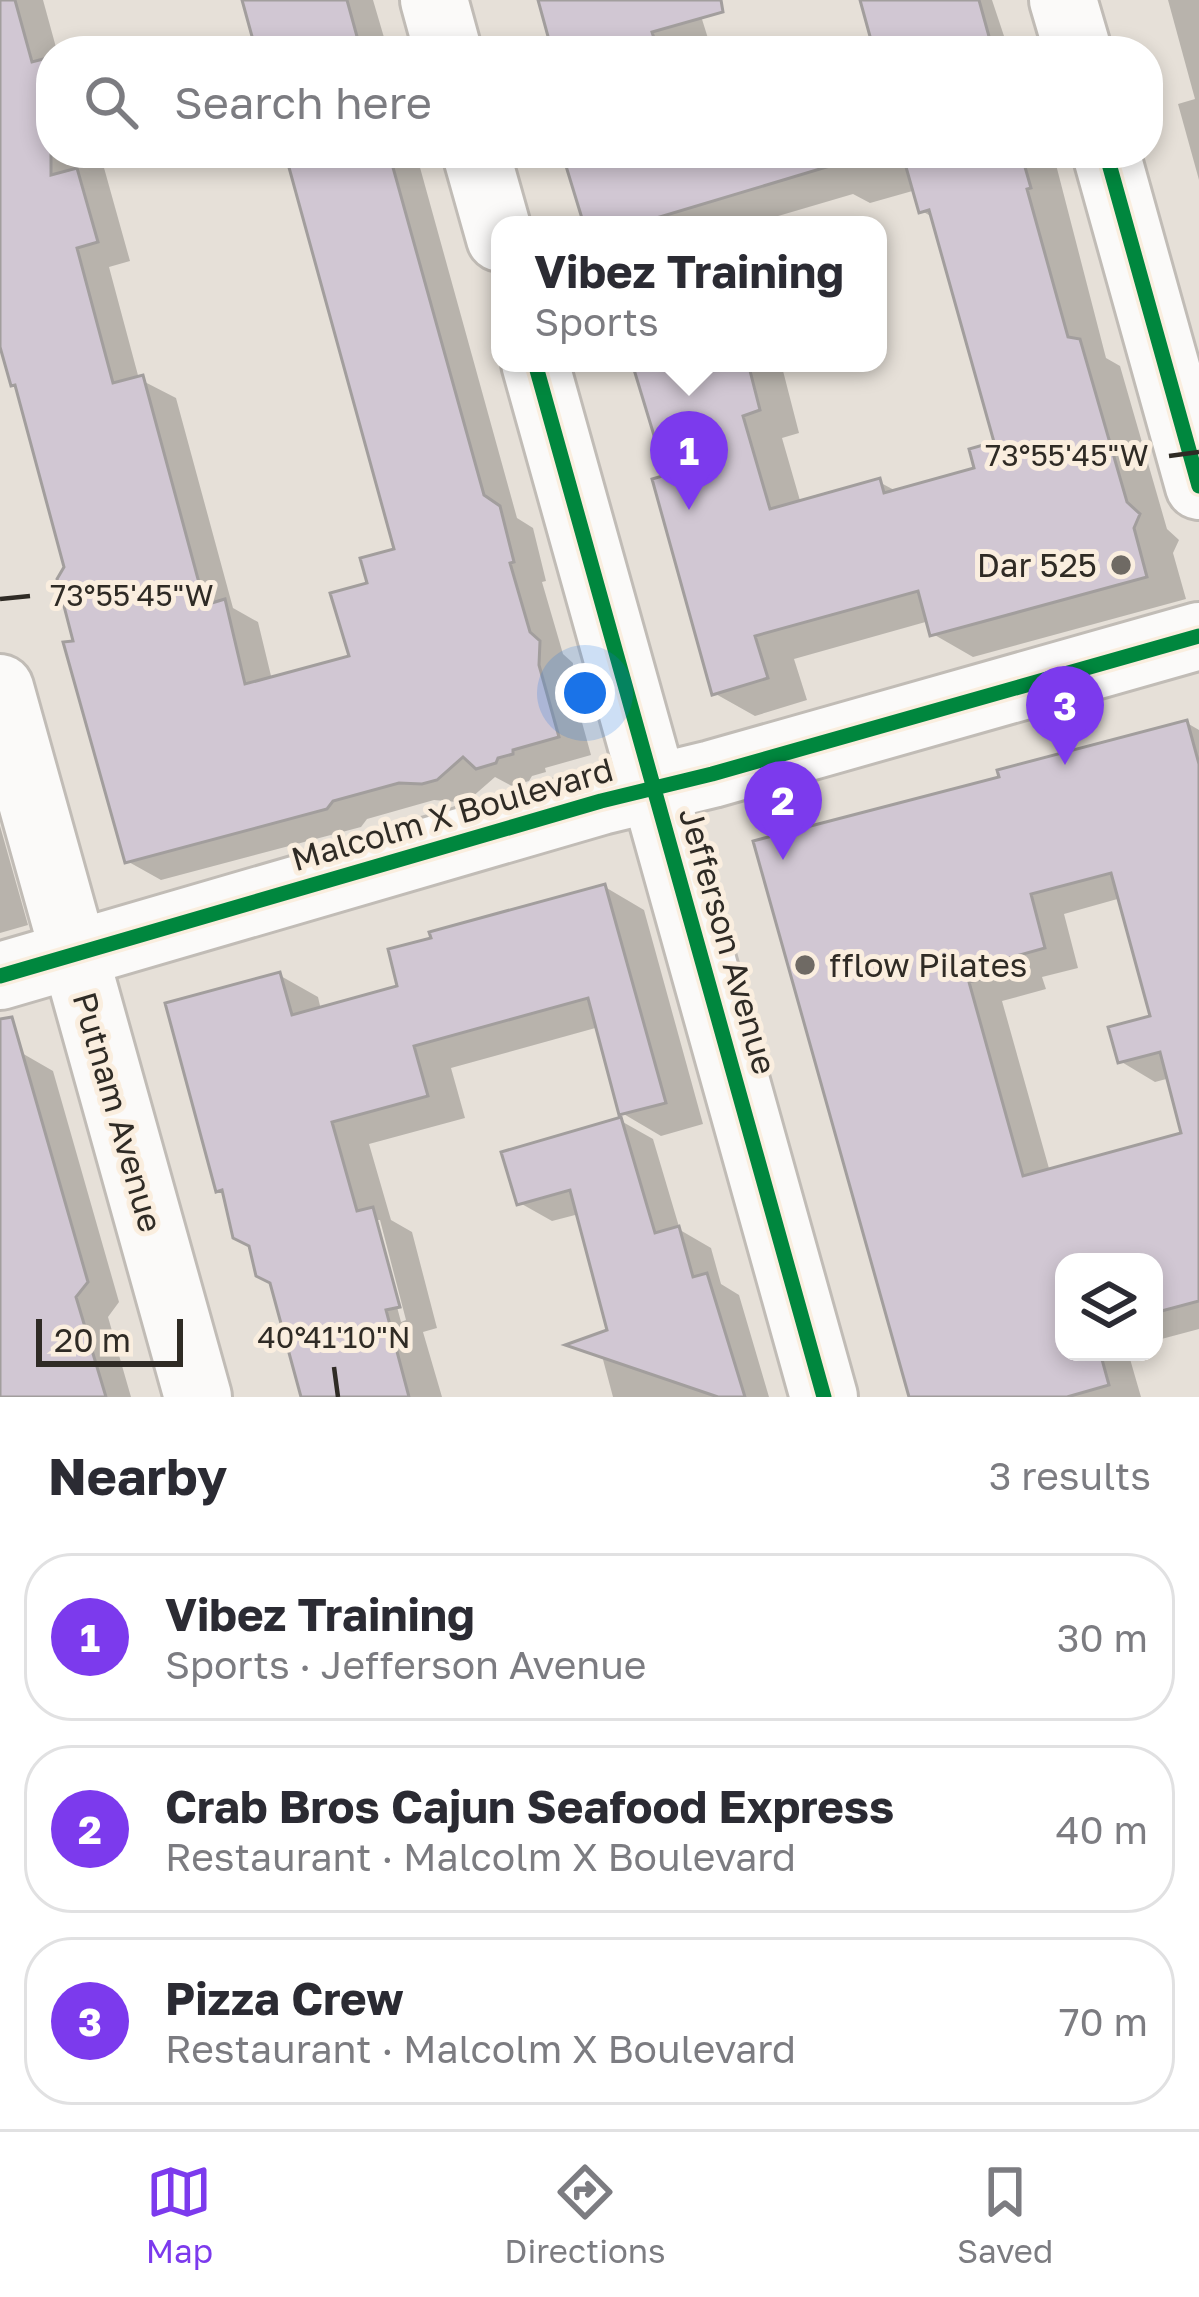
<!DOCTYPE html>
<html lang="en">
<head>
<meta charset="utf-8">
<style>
	:root { --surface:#fff; --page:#f7f7f7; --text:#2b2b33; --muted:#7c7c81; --line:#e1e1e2; --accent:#7c3aed }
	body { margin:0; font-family:"Golos Text",sans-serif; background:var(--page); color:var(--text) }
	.controls { position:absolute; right:36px; bottom:36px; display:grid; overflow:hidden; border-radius:24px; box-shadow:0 6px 18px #0003 }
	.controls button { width:108px; height:108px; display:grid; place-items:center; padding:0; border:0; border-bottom:3px solid var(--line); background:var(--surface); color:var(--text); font:60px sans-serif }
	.scale { position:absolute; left:36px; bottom:30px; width:147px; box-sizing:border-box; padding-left:12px; border:6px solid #2f2b25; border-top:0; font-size:33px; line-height:42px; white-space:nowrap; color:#2f2b25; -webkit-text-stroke:9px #faeedf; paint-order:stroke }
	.you { position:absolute; left:585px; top:693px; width:42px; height:42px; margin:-30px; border:9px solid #fff; border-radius:50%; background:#1a73e8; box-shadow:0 0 0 18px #1a73e833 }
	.badge { display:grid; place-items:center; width:78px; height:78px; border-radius:50%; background:var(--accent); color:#fff; font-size:39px; font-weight:700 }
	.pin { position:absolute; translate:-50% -99px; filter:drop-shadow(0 3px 6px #0008) }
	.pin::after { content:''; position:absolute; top:63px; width:42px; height:36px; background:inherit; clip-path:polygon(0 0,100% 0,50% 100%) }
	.popup { position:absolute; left:491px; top:216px; width:396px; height:156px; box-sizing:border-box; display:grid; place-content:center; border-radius:24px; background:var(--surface); filter:drop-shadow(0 3px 9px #0005); font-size:39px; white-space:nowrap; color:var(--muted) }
	.popup b { font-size:45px; color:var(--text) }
	.popup::after { content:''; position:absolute; left:50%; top:100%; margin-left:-24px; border:24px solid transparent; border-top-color:var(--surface) }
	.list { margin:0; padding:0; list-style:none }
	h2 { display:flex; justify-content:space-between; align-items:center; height:156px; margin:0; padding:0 48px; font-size:51px }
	h2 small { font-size:39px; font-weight:400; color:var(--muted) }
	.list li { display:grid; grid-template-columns:78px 1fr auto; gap:36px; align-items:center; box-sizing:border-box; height:168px; margin:0 24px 24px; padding:0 24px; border:3px solid var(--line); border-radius:48px }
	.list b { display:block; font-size:45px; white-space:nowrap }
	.list p { margin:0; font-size:39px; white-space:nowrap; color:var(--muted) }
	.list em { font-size:39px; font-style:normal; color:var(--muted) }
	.icon { flex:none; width:66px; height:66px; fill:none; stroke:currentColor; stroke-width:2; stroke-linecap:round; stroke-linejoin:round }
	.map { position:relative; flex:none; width:1199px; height:1397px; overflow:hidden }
	.search { position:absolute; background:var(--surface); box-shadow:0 6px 18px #0003; left:36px; right:36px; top:36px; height:132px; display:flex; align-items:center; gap:30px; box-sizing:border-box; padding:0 42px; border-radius:48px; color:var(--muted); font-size:45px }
	.sheet { height:732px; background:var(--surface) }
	nav { display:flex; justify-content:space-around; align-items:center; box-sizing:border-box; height:168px; border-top:3px solid var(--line); background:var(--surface); font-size:33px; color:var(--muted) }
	nav a { display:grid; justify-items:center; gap:6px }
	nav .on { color:var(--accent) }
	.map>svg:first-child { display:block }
	.shadow { fill:#0003; fill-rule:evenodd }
	.building { fill:#d1c7d3; stroke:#a29e9d; stroke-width:3; fill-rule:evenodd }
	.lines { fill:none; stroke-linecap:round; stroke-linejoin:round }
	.minor-casing { stroke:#c1bcb6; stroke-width:72 }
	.minor { stroke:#fbfaf9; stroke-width:66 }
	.cycleway-casing { stroke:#faeedf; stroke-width:22 }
	.cycleway { stroke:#00873e; stroke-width:15 }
	.ticks { fill:none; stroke:#2f2b25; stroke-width:4.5 }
	.poi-dot { fill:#6f6a64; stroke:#faeedf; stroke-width:4.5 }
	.labels { text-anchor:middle; stroke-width:10; stroke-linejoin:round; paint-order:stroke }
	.poi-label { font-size:33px; fill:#2f2b25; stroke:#faeedf; text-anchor:end }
	.street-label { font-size:33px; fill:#2f2b25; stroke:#faeedf }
	.ticks-label { font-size:30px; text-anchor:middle; fill:#2f2b25; stroke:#faeedf; stroke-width:10; stroke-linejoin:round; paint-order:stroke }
</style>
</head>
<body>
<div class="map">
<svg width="1199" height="1397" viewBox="0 0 1199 1397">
	<rect width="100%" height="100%" fill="#e6e0d8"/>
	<path class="shadow" d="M0 0H43L57 51H51V153H105L101 157 130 261 109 267 139 379 176 398 233 608 258 622 272 680 353 658 370 585 397 551 287 153H416L517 518 533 528 546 581 542 582 563 654 573 663 572 686 591 755 545 768 546 772 532 776 529 781 512 786 495 777 471 798 457 802 434 800 367 819 361 827 161 880 127 861 77 644 67 567 0 329Z
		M245 0H373L388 51H259Z
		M542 0H696L711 48 557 51Z
		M862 0H992L1009 51H876Z
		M1168 0H1199V180L1178 104 1195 99Z
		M565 153H1053L1106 358 1120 366 1167 529 1179 540 1173 553 1186 599 973 657 933 634 929 621 794 659 807 700 755 716 714 693 669 477 636 363H781L799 433 782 438 801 504 879 482 898 492 977 470 998 444 934 218 922 211 916 190 870 203 853 194 748 225H587Z
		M1187 723 1199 730V1329L1154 1341V1262H1064V1352H1128L1141 1397H912L756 843 1002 779ZM1121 898 1153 1018 1120 1061 1155 1082 1170 1078 1185 1135 1050 1172 1002 1001 1046 989 1042 977 1078 968 1064 914Z
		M0 826 28 925 0 933Z
		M605 887 644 910 703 1124 661 1136 622 1113 599 1027 451 1068 465 1118 369 1144 391 1220 412 1232 437 1328 423 1332 442 1397H305L272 1282 226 1194 219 1190 279 975 318 997 321 1010 401 988ZM374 1220H380L406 1320 401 1322Z
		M20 1052 53 1071 119 1302 108 1317 131 1397H8L0 1368V1058Z
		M621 1121 653 1139 680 1230 711 1248 721 1284 739 1295 769 1397H613L597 1337 611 1332 579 1214 552 1221 520 1203Z"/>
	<path class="building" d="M0 0H15L32 62 51 57V175L77 168 98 242 77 248 113 383 143 375 205 605 225 599 245 684 349 656 330 593 367 583 360 558 394 549 285 153H389L484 495 500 506 514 562 510 563 530 632 540 641 539 665 559 737 513 750V754L498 758 496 763 476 769 463 757 437 780 422 784 399 783 333 801 327 809 125 863 63 642 73 641 57 579 64 567 15 385 11 386 0 347Z
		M242 0H347L361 51H256Z
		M538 0H721L723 12 652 32 658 51H552Z
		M860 0H979L993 51H874Z
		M562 153H618L624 157 639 153H839L840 163 633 225H584Z
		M902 153H1021L1031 188 1027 189 1068 337 1080 339 1127 502 1140 514 1134 528 1147 577 930 636 918 591 755 636 768 678 712 695 652 479 666 475 632 363H748L760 410 743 416 770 509 880 478 884 493 974 468 969 449 994 442 929 210 919 213Z
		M1187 720 1199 764V1301L1154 1313V1262H1064V1352H1100L1109 1385 1067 1397H909L753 841 999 777 997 770ZM1111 873 1150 1016 1108 1027 1118 1063 1160 1052 1181 1133 1023 1176 969 982 1012 970 1009 958 1045 948 1031 894Z
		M605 884 666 1103 619 1115 588 998 414 1046 428 1096 332 1122 357 1211 373 1207 400 1307 386 1310 409 1397H301L270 1283 256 1276 249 1246 233 1238 222 1190 216 1192 165 1003 280 972 292 1015 397 986 388 949 431 938 429 932Z
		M12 1017 88 1282 76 1297 106 1397H0V1019Z
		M621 1117 655 1233 679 1226 693 1277 707 1273 745 1397H718L565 1345 607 1330 570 1190 517 1205 501 1152Z"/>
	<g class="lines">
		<defs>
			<path id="minor" d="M434 0 448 51
				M1063 0 1078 51
				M476 153 500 238
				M1106 153 1199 486
				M535 363 824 1397
				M0 688 198 1397
				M0 976 601 801 712 774 1199 636"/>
		</defs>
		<use href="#minor" class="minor-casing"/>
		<use href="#minor" class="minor"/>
		<defs>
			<path id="cycleway" d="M1106 153 1199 486
				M535 363 824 1397
				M0 976 601 801 712 774 1199 636"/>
		</defs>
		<use href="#cycleway" class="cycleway-casing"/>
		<use href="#cycleway" class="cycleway"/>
	</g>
	<path class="ticks" d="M1169 456 1199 452M0 599 30 596M334 1367 338 1397"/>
	<g class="poi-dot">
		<circle cx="1121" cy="565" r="12"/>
		<circle cx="805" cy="965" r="12"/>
	</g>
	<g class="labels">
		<g class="poi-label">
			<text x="1097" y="577">Dar 525</text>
			<text x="829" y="977" text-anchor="start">fflow Pilates</text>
		</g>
		<g class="street-label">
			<text transform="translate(452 814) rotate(-16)" y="12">Malcolm X Boulevard</text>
			<text transform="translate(728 941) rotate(74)" y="12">Jefferson Avenue</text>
			<text transform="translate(118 1112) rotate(74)" y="12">Putnam Avenue</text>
		</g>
	</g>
	<g class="ticks-label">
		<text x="1067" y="466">73°55'45"W</text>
		<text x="132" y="606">73°55'45"W</text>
		<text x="334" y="1348">40°41'10"N</text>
	</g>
</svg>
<div class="controls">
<button><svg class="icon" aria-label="layers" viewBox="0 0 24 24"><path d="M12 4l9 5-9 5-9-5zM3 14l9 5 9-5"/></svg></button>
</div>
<div class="scale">20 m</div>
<div class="you"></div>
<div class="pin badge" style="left:689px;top:510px">1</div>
<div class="popup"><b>Vibez Training</b>Sports</div>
<div class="pin badge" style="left:783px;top:860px">2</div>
<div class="pin badge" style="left:1065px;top:765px">3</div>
<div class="search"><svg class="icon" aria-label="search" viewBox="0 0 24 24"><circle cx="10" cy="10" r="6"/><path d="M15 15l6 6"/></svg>Search here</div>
</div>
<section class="sheet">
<h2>Nearby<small>3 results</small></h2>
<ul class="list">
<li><span class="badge">1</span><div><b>Vibez Training</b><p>Sports · Jefferson Avenue</p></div><em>30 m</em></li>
<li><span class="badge">2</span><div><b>Crab Bros Cajun Seafood Express</b><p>Restaurant · Malcolm X Boulevard</p></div><em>40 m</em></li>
<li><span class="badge">3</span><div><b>Pizza Crew</b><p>Restaurant · Malcolm X Boulevard</p></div><em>70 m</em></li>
</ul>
</section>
<nav>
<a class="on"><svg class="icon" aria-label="map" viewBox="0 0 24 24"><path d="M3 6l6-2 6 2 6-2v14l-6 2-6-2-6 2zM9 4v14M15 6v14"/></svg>Map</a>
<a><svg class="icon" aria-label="directions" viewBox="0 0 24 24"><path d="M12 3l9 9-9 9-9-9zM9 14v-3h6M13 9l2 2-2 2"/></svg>Directions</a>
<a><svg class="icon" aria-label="saved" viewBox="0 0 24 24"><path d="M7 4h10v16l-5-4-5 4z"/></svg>Saved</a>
</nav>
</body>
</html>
